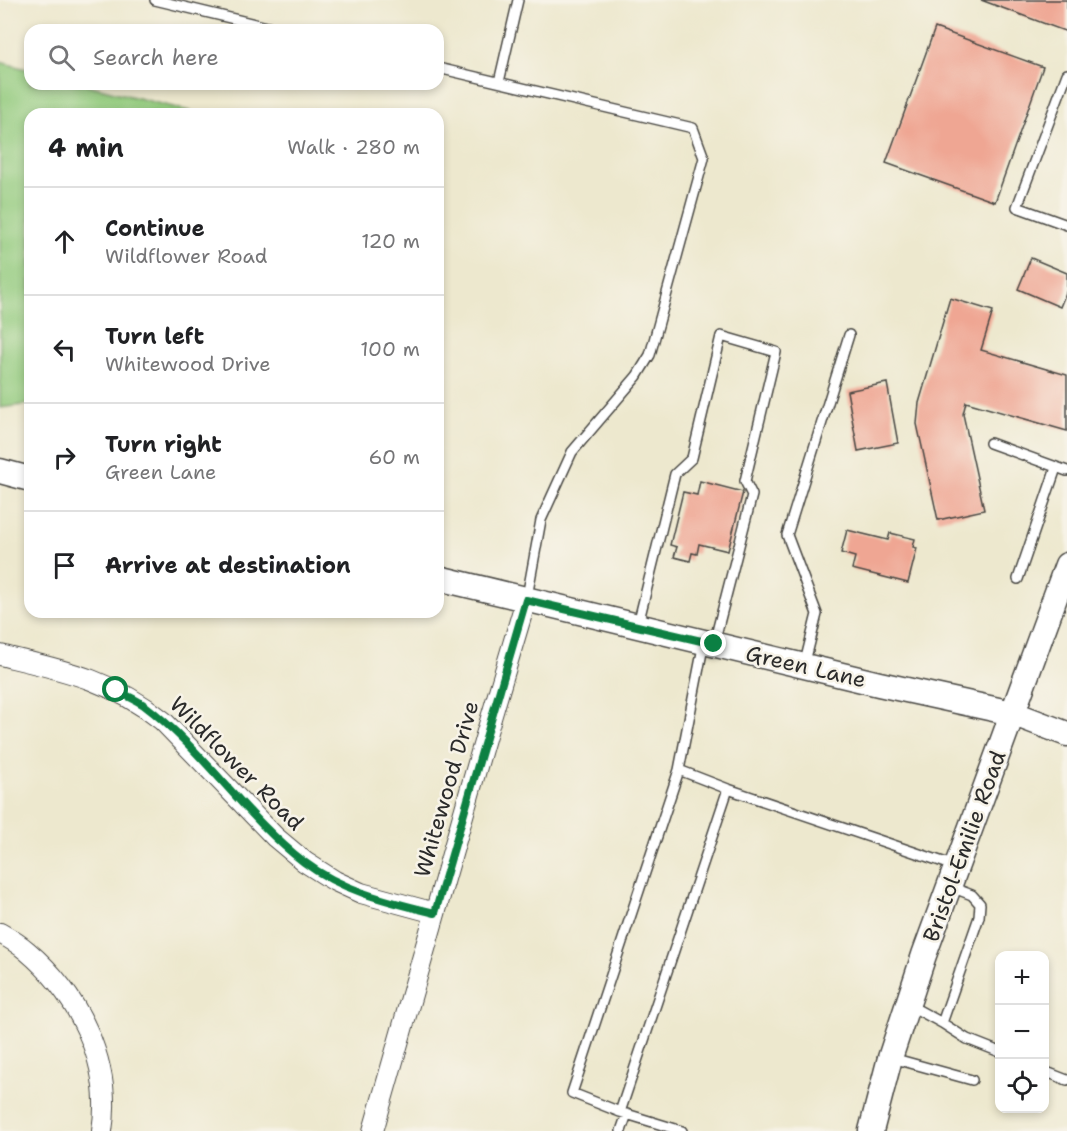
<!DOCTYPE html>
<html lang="en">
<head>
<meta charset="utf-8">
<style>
	:root { --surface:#fff; --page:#f2f2f2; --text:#202124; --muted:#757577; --line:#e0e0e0 }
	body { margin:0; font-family:"Shantell Sans",sans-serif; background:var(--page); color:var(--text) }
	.controls { position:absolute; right:18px; bottom:18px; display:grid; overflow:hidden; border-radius:12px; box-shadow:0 3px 9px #0003 }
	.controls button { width:54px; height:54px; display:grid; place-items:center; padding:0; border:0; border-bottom:2px solid var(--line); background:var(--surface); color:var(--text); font:30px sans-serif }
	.stop { position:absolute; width:18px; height:18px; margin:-14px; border:4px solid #0b8043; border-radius:50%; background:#fff }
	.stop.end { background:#0b8043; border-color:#fff; box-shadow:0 2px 6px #0008 }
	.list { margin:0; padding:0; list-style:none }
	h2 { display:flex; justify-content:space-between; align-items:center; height:78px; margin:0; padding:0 24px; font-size:26px }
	h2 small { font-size:20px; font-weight:400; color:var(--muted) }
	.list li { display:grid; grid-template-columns:39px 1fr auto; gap:18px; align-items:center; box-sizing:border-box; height:108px; padding:0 24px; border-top:2px solid var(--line) }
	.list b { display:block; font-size:22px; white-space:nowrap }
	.list p { margin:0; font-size:20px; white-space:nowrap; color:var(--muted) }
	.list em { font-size:20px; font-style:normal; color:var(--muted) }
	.icon { flex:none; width:33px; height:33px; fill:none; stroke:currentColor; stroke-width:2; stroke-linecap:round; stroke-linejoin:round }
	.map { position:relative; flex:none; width:1067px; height:1131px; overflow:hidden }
	.search { position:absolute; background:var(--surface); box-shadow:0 3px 9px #0003; left:24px; top:24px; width:420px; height:66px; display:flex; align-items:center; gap:15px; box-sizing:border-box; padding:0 21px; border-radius:18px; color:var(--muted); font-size:22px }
	.panel { position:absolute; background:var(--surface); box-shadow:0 3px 9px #0003; left:24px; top:108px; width:420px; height:510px; border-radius:18px }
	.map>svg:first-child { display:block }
	.green { fill:#92ca7d; stroke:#5e7a54; stroke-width:1.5 }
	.building { fill:#efa693 }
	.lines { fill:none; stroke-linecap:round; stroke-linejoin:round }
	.service-casing { stroke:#484743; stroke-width:12 }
	.minor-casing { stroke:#484743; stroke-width:22 }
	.tertiary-casing { stroke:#484743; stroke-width:27 }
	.service { stroke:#fff; stroke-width:9 }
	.minor { stroke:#fff; stroke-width:20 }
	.tertiary { stroke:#fff; stroke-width:24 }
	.route { stroke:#0b8043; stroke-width:8 }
	.labels { text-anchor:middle; stroke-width:5; stroke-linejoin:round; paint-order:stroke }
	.street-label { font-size:22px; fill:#2b2b2b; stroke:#f7f3e8 }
</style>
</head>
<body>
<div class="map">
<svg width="1067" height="1131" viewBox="0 0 1067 1131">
	<rect width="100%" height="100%" fill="#f7f3e8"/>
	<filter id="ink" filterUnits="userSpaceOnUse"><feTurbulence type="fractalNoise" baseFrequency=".0167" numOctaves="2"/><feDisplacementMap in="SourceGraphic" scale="12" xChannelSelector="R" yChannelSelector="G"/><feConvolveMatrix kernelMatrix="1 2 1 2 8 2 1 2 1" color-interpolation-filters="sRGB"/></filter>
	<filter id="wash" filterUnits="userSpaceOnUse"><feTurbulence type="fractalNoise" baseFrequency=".008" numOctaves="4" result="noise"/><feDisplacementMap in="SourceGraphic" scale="24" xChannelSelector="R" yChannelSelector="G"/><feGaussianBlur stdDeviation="1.35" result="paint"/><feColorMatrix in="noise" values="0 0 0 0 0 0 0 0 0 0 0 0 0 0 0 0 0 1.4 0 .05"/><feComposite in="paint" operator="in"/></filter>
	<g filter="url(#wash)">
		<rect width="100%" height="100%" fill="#ede8ce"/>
		<path class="green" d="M0 62 30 70V84H84L200 114H30V404L0 408Z"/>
		<g id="blocks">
			<path class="building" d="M981 0H1067V32Z
				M935 28 1043 67 995 202 886 163Z
				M1031 258 1067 273V290L1060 307 1018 289Z
				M950 298 993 311 981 350 1067 375V431L966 402 963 414 984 510 938 520 917 424 919 403Z
				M887 383 898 443 858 451 847 391Z
				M700 481 743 492 728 551 699 544 697 554 692 553 690 561 674 557 677 547 670 545 683 492 697 495Z
				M847 530 888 540 890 533 915 539 913 547 917 548 908 583 852 569 855 557 841 553Z"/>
		</g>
	</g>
	<g filter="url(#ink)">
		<use href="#blocks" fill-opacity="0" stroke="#484743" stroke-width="1.5"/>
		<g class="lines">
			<defs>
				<path id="service" d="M155 0 280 30
					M438 68 693 128 704 158 650 355 637 376 572 452 541 520 527 597
					M1067 74 1017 207 1067 225
					M499 82 518 0
					M990 443 1067 471
					M1018 579 1056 468
					M638 624 675 474 692 458 721 336 776 352 745 481 752 495 714 643
					M804 666 817 614 787 535 849 335
					M679 770 704 642
					M909 1005 942 1023 979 917 980 904 972 895 951 887
					M942 1023 967 1039 1000 1052
					M892 1058 972 1080
					M1044 1071 1067 1080
					M620 1112 572 1093 679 770 728 789
					M621 1131 627 1114
					M682 1131 620 1112 728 789 955 866"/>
				<path id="minor" d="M0 655C63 670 111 679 163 721L275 837 305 862 335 881 361 893 435 913
					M0 933C9 938 19 944 27 951 78 994 113 1063 102 1131
					M373 1131 486 735 526 600"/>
				<path id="tertiary" d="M0 471 30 479
					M438 578 879 684 1012 713 1067 734
					M871 1131 890 1058 924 955 1067 565"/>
			</defs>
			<use href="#service" class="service-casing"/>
			<use href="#minor" class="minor-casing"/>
			<use href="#tertiary" class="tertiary-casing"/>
			<use href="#service" class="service"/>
			<use href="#minor" class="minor"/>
			<use href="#tertiary" class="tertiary"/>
		</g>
	</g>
	<g class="lines" filter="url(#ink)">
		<path class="route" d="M116 690C125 695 135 699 144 705 204 750 245 817 304 862 342 891 390 902 435 913L526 600 714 644"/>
	</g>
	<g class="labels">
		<g class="street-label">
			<text transform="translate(806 666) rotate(13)" y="8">Green Lane</text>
			<text transform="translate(237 763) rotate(45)" y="8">Wildflower Road</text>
			<text transform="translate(446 789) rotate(-74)" y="8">Whitewood Drive</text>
			<text transform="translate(964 846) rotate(-70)" y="8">Bristol-Emilie Road</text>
		</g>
	</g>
</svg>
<div class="controls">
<button>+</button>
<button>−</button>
<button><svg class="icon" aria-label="locate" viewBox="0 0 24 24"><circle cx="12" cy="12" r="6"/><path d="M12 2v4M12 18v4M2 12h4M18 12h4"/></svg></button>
</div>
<div class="stop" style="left:116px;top:690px"></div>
<div class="stop end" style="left:714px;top:644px"></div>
<div class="search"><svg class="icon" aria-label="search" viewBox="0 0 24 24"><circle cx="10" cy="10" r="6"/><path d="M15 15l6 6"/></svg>Search here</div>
<section class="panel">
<h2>4 min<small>Walk · 280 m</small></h2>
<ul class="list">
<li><svg class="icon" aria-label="ahead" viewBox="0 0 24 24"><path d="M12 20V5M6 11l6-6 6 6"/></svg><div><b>Continue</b><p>Wildflower Road</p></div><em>120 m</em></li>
<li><svg class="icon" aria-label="left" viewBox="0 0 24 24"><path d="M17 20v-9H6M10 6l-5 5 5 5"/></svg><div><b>Turn left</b><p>Whitewood Drive</p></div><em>100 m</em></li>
<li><svg class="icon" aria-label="right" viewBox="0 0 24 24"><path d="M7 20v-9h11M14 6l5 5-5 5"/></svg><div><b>Turn right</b><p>Green Lane</p></div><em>60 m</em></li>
<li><svg class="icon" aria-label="arrive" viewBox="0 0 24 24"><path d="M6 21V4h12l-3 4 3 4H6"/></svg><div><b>Arrive at destination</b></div></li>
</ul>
</section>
</div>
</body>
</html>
